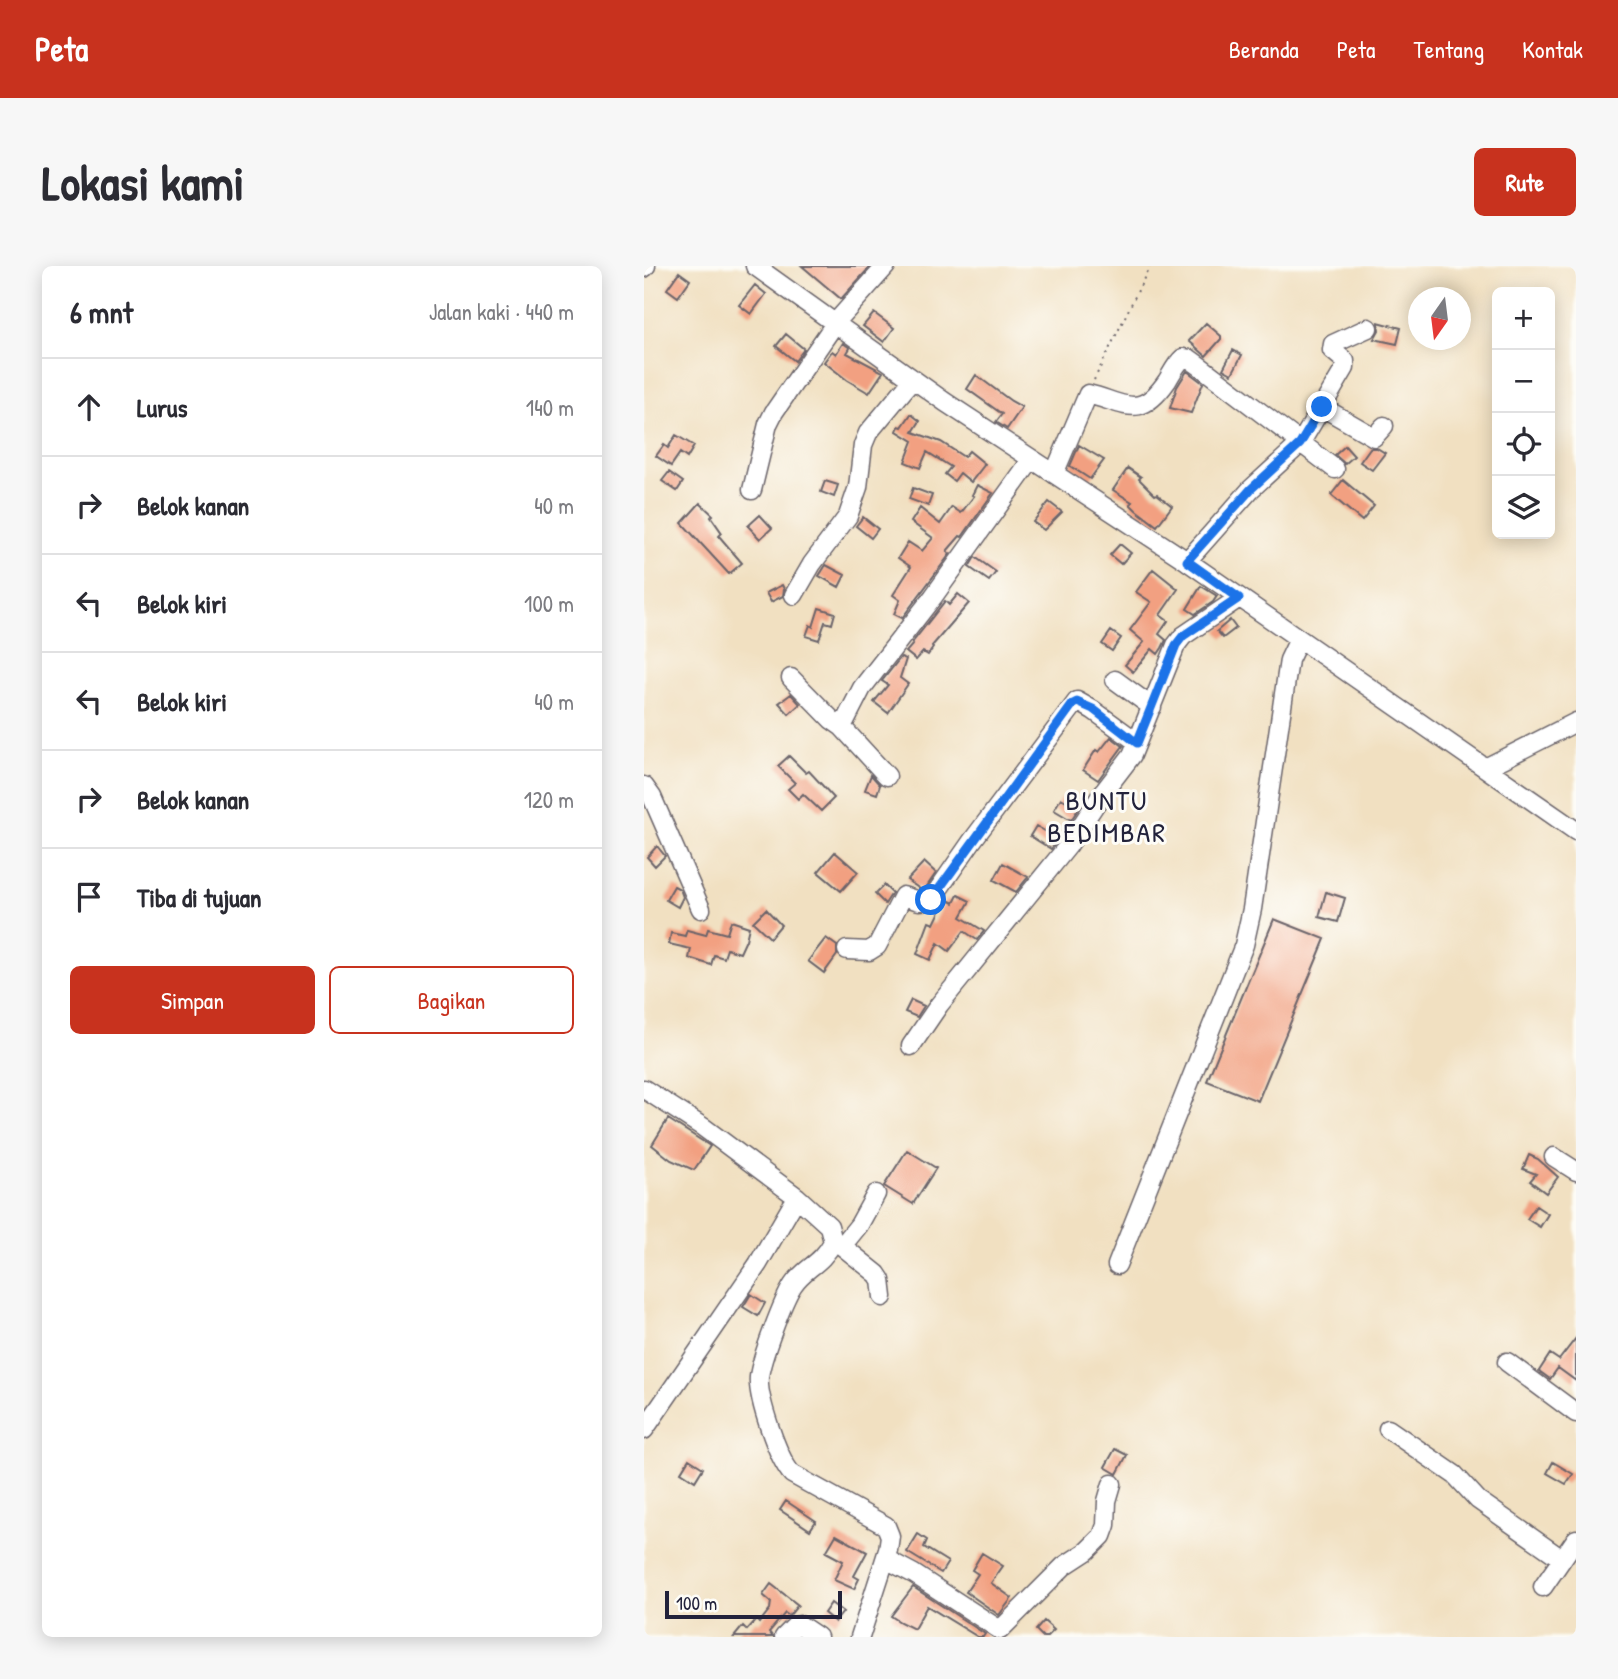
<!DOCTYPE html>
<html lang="id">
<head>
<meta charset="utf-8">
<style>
	:root { --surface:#fff; --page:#f7f7f7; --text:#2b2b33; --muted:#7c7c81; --line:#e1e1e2; --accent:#c8321e }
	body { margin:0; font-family:"Patrick Hand",sans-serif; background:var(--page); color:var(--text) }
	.controls { position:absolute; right:21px; top:21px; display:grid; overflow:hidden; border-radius:10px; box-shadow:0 4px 18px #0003 }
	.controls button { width:63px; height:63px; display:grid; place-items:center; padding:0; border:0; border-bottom:2px solid var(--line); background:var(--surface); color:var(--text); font:35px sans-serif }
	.compass { position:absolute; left:764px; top:21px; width:63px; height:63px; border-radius:50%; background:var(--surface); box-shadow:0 4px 18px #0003; rotate:194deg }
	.scale { position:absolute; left:21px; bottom:18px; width:177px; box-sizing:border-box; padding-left:7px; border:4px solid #22223b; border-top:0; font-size:19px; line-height:24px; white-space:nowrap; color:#22223b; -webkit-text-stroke:5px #fdfcf7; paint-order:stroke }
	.stop { position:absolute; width:21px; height:21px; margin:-16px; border:5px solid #1a73e8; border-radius:50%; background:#fff }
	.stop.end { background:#1a73e8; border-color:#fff; box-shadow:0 2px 7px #0008 }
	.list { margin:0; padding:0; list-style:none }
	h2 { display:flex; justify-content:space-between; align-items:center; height:91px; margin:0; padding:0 28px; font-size:30px }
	h2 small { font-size:23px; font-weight:400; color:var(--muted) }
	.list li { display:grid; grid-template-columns:46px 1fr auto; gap:21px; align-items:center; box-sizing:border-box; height:98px; padding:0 28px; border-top:2px solid var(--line) }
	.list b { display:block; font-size:26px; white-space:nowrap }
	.list em { font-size:23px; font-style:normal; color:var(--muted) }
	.actions { display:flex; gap:14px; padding:21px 28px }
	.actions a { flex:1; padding:16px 0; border:2px solid var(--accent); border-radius:10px; text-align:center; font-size:24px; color:var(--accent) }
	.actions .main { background:var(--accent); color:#fff }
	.icon { flex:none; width:38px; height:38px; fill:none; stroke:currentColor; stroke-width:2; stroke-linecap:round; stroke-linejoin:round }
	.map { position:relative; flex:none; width:932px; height:1371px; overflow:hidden; border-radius:10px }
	header { display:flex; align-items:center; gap:42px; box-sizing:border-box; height:98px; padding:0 35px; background:var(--accent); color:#fff }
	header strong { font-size:33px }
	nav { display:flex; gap:38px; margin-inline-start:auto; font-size:24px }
	.intro { display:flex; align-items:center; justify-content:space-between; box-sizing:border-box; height:168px; padding:0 42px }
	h1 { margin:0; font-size:49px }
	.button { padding:18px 32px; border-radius:10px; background:var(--accent); color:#fff; font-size:24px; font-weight:700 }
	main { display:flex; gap:42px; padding:0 42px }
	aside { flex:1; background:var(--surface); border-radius:10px; box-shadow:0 4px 18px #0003 }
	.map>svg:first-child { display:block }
	.building { fill:#f2a081 }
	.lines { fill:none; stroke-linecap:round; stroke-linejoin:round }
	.minor-casing { stroke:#6a646a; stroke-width:21 }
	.path { stroke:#6a646a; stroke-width:2; stroke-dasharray:2 5; stroke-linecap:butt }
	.minor { stroke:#fff; stroke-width:18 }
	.route { stroke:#1a73e8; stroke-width:9 }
	.labels { text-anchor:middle; stroke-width:6; stroke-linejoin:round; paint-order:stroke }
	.quarter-label { font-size:28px; letter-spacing:2px; fill:#22223b; stroke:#fdfcf7 }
</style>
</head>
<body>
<header>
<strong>Peta</strong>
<nav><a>Beranda</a><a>Peta</a><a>Tentang</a><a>Kontak</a></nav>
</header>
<div class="intro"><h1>Lokasi kami</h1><a class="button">Rute</a></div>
<main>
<aside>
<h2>6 mnt<small>Jalan kaki · 440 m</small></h2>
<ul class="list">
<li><svg class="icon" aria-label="ahead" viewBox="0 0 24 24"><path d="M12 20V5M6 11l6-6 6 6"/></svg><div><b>Lurus</b></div><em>140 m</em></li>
<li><svg class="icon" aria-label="right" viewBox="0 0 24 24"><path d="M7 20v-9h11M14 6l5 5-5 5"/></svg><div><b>Belok kanan</b></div><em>40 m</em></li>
<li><svg class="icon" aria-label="left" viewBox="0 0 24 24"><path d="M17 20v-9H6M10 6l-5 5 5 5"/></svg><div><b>Belok kiri</b></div><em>100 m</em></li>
<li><svg class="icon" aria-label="left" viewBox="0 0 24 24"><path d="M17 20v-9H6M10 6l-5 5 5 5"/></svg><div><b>Belok kiri</b></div><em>40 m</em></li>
<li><svg class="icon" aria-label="right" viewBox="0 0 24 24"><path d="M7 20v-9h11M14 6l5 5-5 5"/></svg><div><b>Belok kanan</b></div><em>120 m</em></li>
<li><svg class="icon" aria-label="arrive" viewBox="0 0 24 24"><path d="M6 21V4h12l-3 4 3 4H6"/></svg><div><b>Tiba di tujuan</b></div></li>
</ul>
<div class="actions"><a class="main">Simpan</a><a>Bagikan</a></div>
</aside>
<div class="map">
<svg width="932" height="1371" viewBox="0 0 932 1371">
	<rect width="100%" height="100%" fill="#fdfcf7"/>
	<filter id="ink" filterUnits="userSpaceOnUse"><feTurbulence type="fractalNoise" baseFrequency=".0143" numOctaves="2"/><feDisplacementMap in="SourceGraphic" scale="14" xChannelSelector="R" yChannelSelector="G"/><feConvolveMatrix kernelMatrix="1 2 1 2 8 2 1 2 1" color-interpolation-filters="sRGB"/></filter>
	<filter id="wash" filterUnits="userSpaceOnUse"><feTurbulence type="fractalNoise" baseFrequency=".00686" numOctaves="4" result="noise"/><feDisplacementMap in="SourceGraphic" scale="28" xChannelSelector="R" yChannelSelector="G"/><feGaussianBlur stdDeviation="1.57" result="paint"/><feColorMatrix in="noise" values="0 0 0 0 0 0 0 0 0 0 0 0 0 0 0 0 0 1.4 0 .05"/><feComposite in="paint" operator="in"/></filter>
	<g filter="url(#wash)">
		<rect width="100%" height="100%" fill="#f1e0c1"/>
		<g id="blocks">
			<path class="building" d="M158 0H227L197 33Z
				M35 6 46 14 34 31 23 23Z
				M111 19 122 28 107 48 95 39Z
				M230 47 250 62 240 76 219 60Z
				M734 56 757 62 753 78 730 73 735 64Z
				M562 57 577 70V73L562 90 545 75Z
				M142 68 160 83 151 95 132 80Z
				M199 77 206 82 203 87 239 106 225 127 203 114 180 96 188 85 192 88Z
				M589 84 598 89 588 108 579 103Z
				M543 105 559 117 547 147 526 142 533 121Z
				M332 109 367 135 378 141 363 163 352 156 358 148 323 123Z
				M267 148 276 155 269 166 297 176 320 191 325 185 341 198 327 216 316 207 310 215 301 208 307 201 283 186 276 202 261 196 269 175 253 165 255 160 258 161Z
				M32 169 50 180 43 192 36 187 27 200 12 190 20 179 24 182Z
				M435 179 460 194 446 213 426 200Z
				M701 180 710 190 701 198 691 189Z
				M726 182H733L741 187 728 204 716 196Z
				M484 202 497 211 495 213 511 229 513 228 528 240 513 260 492 244 486 238 488 236 469 224Z
				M25 206 39 216 33 225 18 215Z
				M699 214 730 240 718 255 687 229Z
				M181 215 194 219 190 231 177 226Z
				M333 219 349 227 318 271 316 270 303 285 306 288 258 352 250 348 256 334 249 329 267 301 254 292 264 276 278 285 289 272 267 256 276 242 296 258 308 241 317 247 330 230 328 229Z
				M269 222 288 229 284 240 265 233Z
				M405 236 418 246 400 264 389 256Z
				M56 237 69 249 67 251 78 267 75 270 98 297 85 308 38 257Z
				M116 249 128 262 116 273 104 260Z
				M219 251 234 263 227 272 212 260Z
				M476 278 487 287 477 298 466 289Z
				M331 291 352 306 345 315 325 301Z
				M182 299 201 309 195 321 175 310Z
				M509 303 534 323 516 349 524 355 515 368 522 374 518 382 514 388 508 383 489 406 481 399 500 376 486 364 507 336 492 326Z
				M138 319 140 323 139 330 127 336 122 327Z
				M557 320 573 330 569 336 551 348 543 343Z
				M314 328 325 337 288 380 289 382 284 389 279 386 272 394 262 386 269 378 268 377 301 335 305 339Z
				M175 342 191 347 188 358 181 356 175 374 162 370 166 359 169 361Z
				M586 354 592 362 579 372 573 365Z
				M467 365 477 372 468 385 458 378Z
				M257 391 262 393 256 412 264 418 244 447 230 436 244 419 238 415Z
				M147 428 156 438 145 448 135 437Z
				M467 471 479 480 454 514 439 504 452 484 455 486Z
				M145 490 162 507 165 505 190 532 177 545 159 528 154 533 144 523 151 517 134 500Z
				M227 509 236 519 233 528 221 524Z
				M417 532 435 542 427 554 410 544Z
				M392 560 415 573 407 583 386 570Z
				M13 580 21 590 11 600 3 591Z
				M191 586 214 606 197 625 174 606Z
				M280 596 292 607 281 623H276L263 614Z
				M359 597 384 611 372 626 350 614Z
				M240 619 248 627 241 638 231 628Z
				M30 620 36 623 39 631 34 641 22 634Z
				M682 626 701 632 694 656 675 651Z
				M314 629 326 635 317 651 340 665 333 674 320 665 305 685 294 677 286 694 273 688 285 656 290 658 302 633 310 637Z
				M122 643 137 659 126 672 109 656Z
				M630 653 681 673 614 835 563 815Z
				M87 655 105 661 102 674 96 687 83 683 80 692 70 689 67 699 45 692 47 683 25 678 27 667 41 670 43 664 62 669 64 663 83 668Z
				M182 672 193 680V689L180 707 164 695Z
				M267 734 280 740 273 751 261 746Z
				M24 853 66 880 50 904 27 894 8 879Z
				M263 884 292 902 269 938 240 920Z
				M885 889 894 893 914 911 902 927 886 915 892 908 879 903Z
				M892 940 904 948 896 961 883 953Z
				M107 1028 121 1037 114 1050 99 1041Z
				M932 1072V1115L914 1102 906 1113 895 1105 906 1088 915 1094Z
				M471 1183 483 1189 473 1208 461 1201Z
				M45 1193 59 1202 51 1215 37 1206Z
				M909 1196 929 1208 922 1218 903 1207Z
				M142 1235 172 1255 166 1264 136 1244Z
				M274 1268 283 1274 280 1281 304 1296 297 1307 263 1286Z
				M192 1269 223 1286 210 1310 215 1313 210 1323 190 1314 199 1295 182 1286Z
				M338 1287 359 1300 347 1317 368 1332 355 1349 322 1326 334 1308 328 1304Z
				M127 1318 154 1339 145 1350 141 1347 125 1366 129 1371H90L99 1360 103 1364 112 1354 115 1357 126 1343 127 1336 119 1329Z
				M269 1321 341 1368 339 1371H334L283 1340 270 1363 256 1356 247 1350Z
				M187 1337 199 1346 191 1356 180 1347Z
				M400 1355 410 1364 403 1371H399L392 1364Z"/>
		</g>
	</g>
	<g filter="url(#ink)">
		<use href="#blocks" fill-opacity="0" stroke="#6a646a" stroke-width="2"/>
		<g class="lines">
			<defs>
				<path id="minor" d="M111 0 301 136 543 295 932 565
					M0 2 2 0
					M678 141 730 171 740 160
					M410 208 444 128C483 138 496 154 523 115 528 107 532 98 539 92L546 93 557 101 691 203
					M108 224 124 158 130 146 192 56 242 0
					M543 295 607 223 656 178 701 102V95L688 84 689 78 724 62
					M150 329 168 298 204 250 214 221 219 179 224 167 269 113
					M147 412 188 454 198 461
					M471 414 508 441
					M841 502 932 456
					M243 510 198 461 218 422 289 331 388 193
					M0 520 8 531 57 643
					M203 684 225 685 233 680 259 630 275 635 287 634 328 575 433 435 449 444 493 476
					M267 780 295 739 424 580 458 528 488 489 532 379 539 370 595 332
					M0 823 59 861 153 931 185 960 189 976C177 999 161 1001 149 1019 139 1034 117 1093 115 1111 113 1131 134 1193 148 1208L242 1260 246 1270 244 1284 216 1371
					M910 891 932 905
					M189 976 198 980 233 1008 237 1014 239 1031
					M198 980 215 959 232 928
					M473 999 600 679 608 643 645 394 655 373
					M863 1096 932 1147
					M744 1163 811 1209 834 1234 918 1293
					M0 1164 114 998 153 931
					M242 1293 270 1308 356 1364 420 1300 443 1285 458 1270 462 1259 463 1235 468 1218
					M899 1321 932 1273
					M140 1371 151 1360 156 1359 174 1371"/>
			</defs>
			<use href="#minor" class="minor-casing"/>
			<path class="path" d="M450 114 506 0"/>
			<use href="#minor" class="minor"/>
		</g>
	</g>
	<g class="lines" filter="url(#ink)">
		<path class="route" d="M287 634 429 438 433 436 449 443 493 477 532 379 539 370 595 332 543 295 607 223 656 178 678 141"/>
	</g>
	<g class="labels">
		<g class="quarter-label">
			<text x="463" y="544">BUNTU<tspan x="463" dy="32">BEDIMBAR</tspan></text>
		</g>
	</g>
</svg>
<div class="controls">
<button>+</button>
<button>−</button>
<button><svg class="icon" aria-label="locate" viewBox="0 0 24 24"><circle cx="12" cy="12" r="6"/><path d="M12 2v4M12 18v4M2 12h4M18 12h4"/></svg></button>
<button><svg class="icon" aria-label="layers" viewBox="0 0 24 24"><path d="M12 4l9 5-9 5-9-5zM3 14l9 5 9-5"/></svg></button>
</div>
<svg class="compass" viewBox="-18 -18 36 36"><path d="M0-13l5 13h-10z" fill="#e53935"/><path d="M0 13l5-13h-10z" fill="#7c7c81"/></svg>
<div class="scale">100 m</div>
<div class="stop" style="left:287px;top:634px"></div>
<div class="stop end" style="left:678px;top:141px"></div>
</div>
</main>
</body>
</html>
